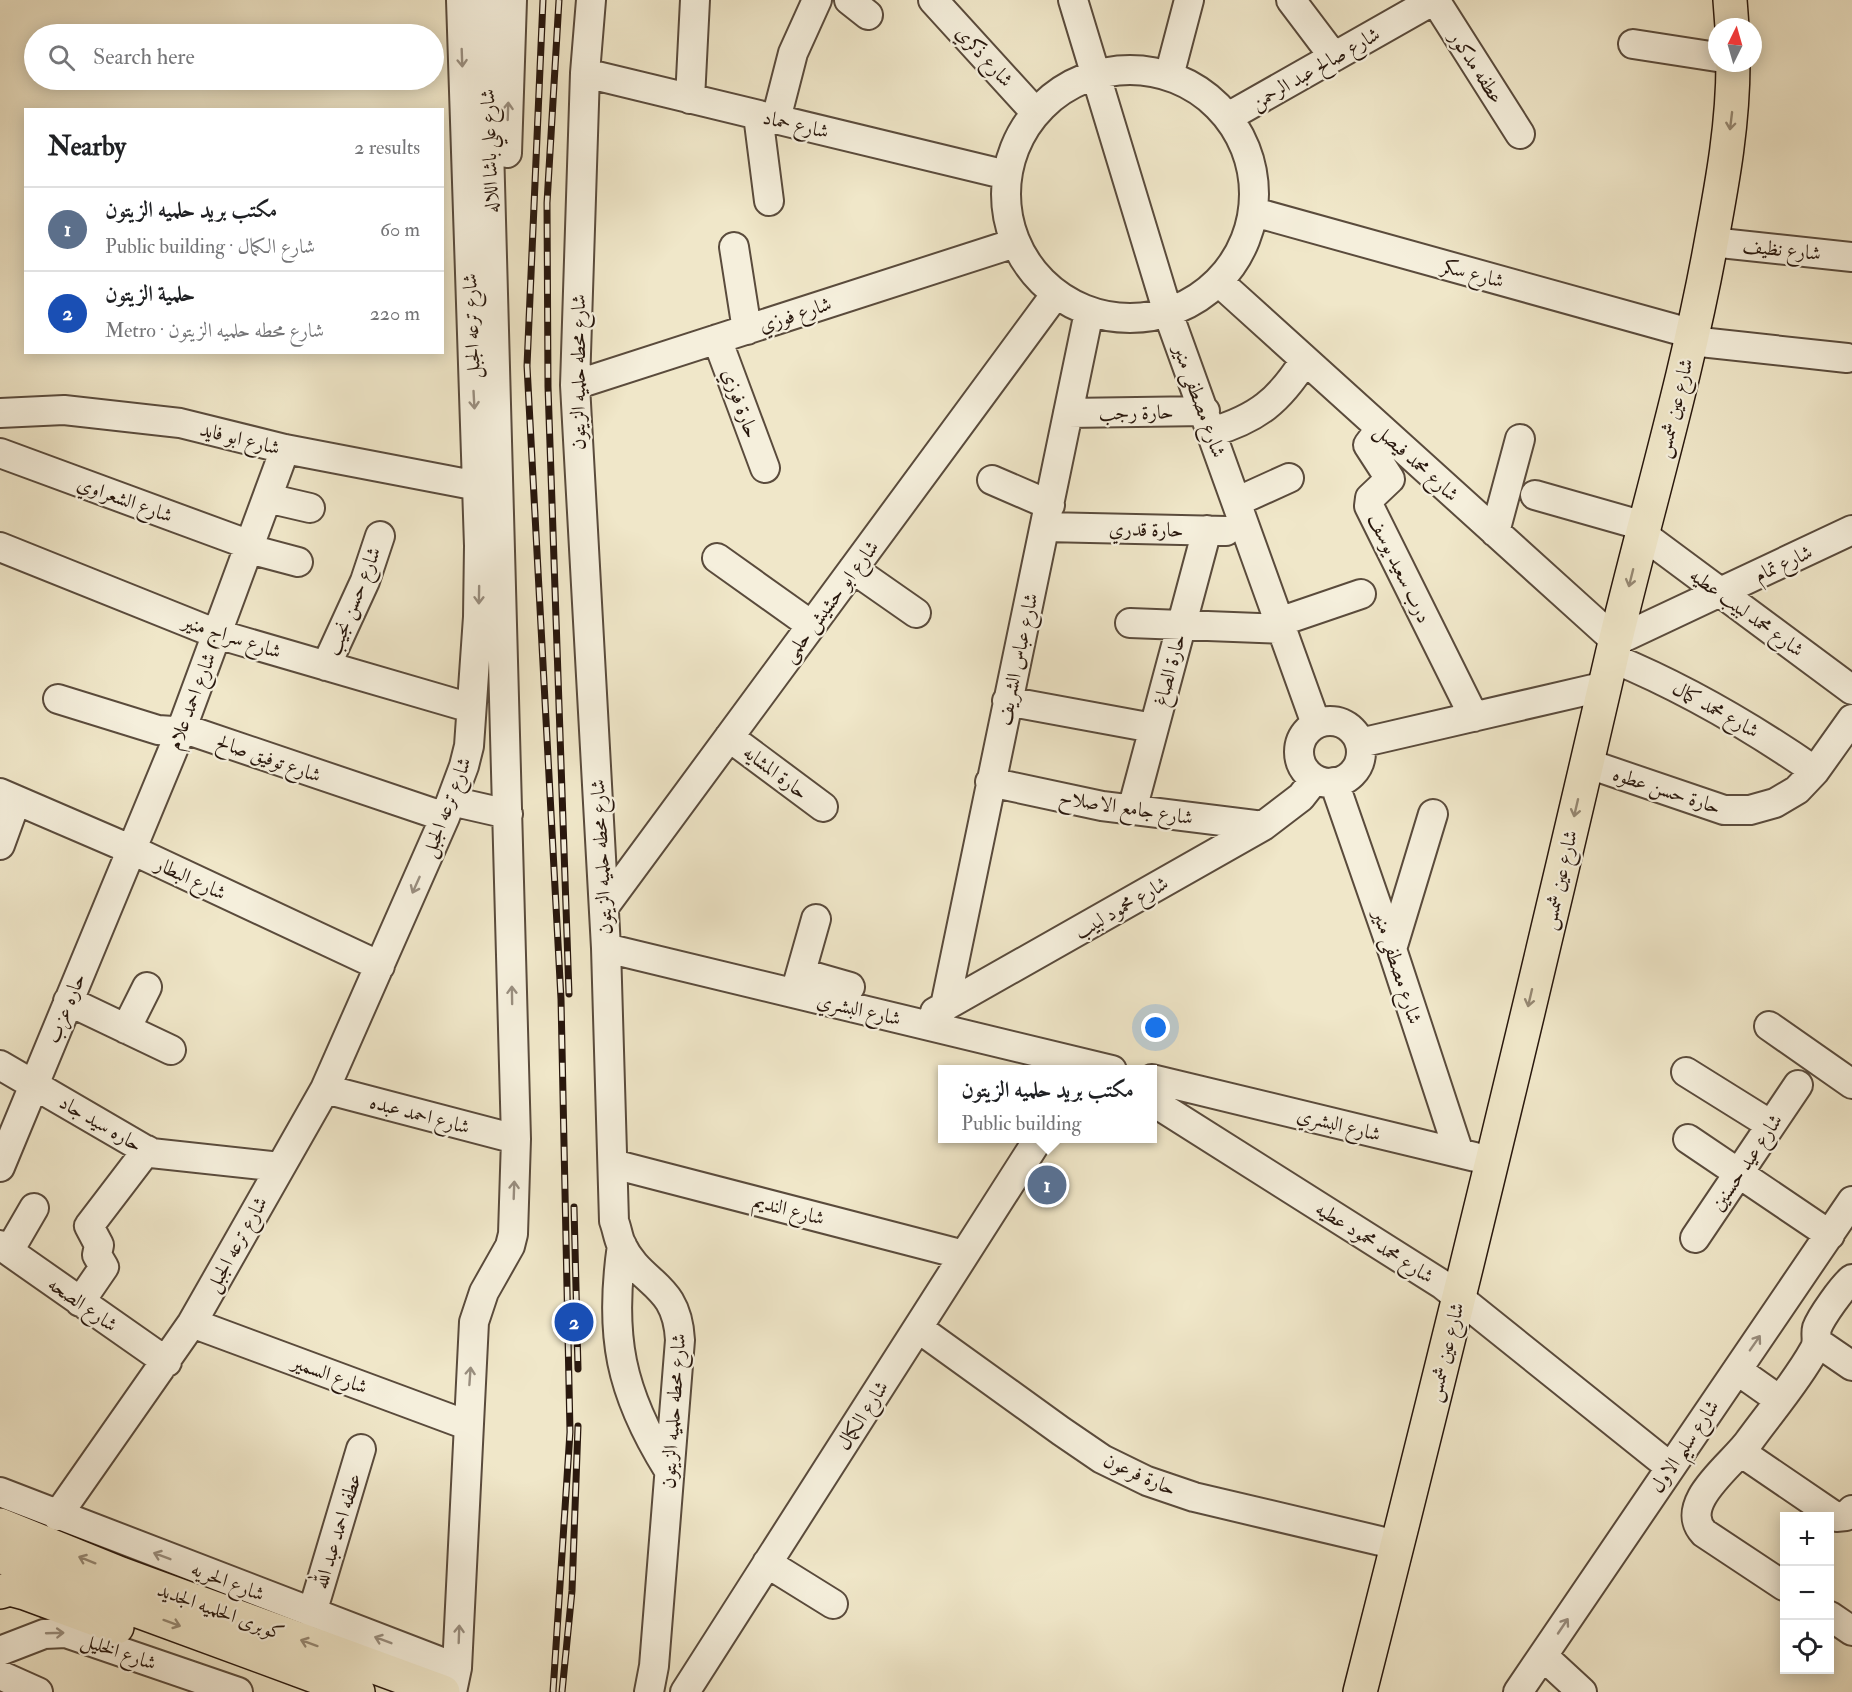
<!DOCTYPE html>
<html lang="en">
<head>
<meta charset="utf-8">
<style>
	:root { --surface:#fff; --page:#f6f6f6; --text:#202124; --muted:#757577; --line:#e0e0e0; --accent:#111827 }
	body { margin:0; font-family:"IM FELL Double Pica",Amiri,serif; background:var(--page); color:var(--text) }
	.controls { position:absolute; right:18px; bottom:18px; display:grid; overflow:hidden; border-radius:0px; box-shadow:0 3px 15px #0003 }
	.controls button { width:54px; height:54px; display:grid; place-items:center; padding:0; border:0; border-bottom:2px solid var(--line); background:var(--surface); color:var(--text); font:30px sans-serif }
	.compass { position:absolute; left:1708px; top:18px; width:54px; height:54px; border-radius:50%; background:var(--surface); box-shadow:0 3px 15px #0003; rotate:5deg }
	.you { position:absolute; left:1156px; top:1028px; width:21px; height:21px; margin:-15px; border:4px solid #fff; border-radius:50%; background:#1a73e8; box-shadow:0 0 0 9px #1a73e833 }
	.badge { display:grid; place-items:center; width:39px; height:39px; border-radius:50%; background:var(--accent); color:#fff; font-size:20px; font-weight:700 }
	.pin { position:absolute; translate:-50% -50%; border:3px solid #fff; box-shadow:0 2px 6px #0006 }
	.popup { position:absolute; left:938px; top:1065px; width:219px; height:78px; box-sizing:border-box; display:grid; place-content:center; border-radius:0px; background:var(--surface); filter:drop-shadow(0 2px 4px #0005); font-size:20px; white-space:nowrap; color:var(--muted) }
	.popup b { font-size:22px; color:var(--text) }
	.popup::after { content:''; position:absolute; left:50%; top:100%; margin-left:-12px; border:12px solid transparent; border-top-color:var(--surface) }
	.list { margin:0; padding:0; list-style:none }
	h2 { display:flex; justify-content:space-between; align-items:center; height:78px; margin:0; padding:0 24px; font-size:26px }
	h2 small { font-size:20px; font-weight:400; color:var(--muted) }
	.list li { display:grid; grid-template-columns:39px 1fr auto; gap:18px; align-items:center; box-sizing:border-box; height:84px; padding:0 24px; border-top:2px solid var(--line) }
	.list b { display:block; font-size:22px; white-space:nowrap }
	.list p { margin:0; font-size:20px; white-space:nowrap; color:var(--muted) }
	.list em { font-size:20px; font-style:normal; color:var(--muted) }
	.icon { flex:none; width:33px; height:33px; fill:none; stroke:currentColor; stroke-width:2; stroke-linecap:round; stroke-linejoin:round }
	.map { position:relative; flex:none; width:1852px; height:1692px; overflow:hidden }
	.search { position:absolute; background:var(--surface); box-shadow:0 3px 15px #0003; left:24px; top:24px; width:420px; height:66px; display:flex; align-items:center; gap:15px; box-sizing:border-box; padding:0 21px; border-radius:33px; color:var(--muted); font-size:22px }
	.panel { position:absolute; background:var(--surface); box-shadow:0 3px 15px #0003; left:24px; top:108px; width:420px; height:246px; border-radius:0px }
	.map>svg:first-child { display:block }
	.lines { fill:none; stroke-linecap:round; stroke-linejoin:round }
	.minor-casing { stroke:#5a4b3c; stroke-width:32 }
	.major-casing { stroke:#28170d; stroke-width:36 }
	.minor { stroke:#f5efdc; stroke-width:28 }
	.major { stroke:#f0e7c9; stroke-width:33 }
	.rail-casing { stroke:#28170d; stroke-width:7 }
	.rail { stroke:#f5efdc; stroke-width:4.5; stroke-dasharray:14; stroke-linecap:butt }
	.oneway { stroke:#998e7f }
	.oneway2 { stroke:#968974 }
	.labels { text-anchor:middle; stroke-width:4.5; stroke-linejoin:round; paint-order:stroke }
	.street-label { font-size:20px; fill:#28170d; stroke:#f5efdc }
</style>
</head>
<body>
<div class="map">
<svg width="1852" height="1692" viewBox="0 0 1852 1692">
	<rect width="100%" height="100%" fill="#f0e7c9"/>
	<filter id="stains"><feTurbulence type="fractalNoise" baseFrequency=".00333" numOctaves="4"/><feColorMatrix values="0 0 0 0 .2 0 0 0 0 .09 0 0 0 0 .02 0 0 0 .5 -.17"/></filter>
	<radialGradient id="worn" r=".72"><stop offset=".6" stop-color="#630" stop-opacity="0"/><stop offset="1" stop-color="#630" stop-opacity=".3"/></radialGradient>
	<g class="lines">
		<defs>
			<path id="minor" d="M591 0 585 73 575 385 606 948 614 1221C617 1229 618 1237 621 1244 641 1286 677 1282 680 1340L654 1666 649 1692
				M849 0 868 15
				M933 0 1036 113
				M1073 0 1168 313 1316 724
				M1291 0 1334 57
				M1435 0 1520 134
				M1633 44 1717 57
				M1006 194a124 124 0 1 1 248 0a124 124 0 1 1-248 0Z
				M585 73 1007 175
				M1169 76 1189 0
				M690 99 695 0
				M758 115 769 201
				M1228 117 1434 0
				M776 119 793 53 817 0
				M507 153 512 0
				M1254 212 1693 334
				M1711 242 1852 257
				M734 247 747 330
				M1219 282 1616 641 1852 530
				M717 339 765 468
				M1691 341 1847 358
				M575 385 1015 243
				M0 413 64 410 180 423 285 449 478 486
				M1068 413 1205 411
				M1380 429 1368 445 1390 479 1370 498 1369 506 1474 717
				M1212 432C1258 418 1279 401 1305 360
				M0 453 250 545
				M992 480 1050 505
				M1535 495 1644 526
				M267 498 310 508
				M1236 502 1289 478
				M1045 527 1226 531
				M1495 532 1520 439
				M1642 534 1852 690
				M0 547 217 634 471 708
				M249 549 298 562
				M717 558 811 625
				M853 569 916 613
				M1279 622 1361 594
				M1130 623 1282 629
				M1612 658C1685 688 1750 726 1815 771
				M326 666 365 581 380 536
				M58 699 158 730 173 731 182 728 445 817
				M1007 701 1153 728
				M1299 752a31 31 0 1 1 62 0a31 31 0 1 1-62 0Z
				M729 737 823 807
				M1360 743 1606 686
				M1586 763 1724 810H1750L1775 803 1797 790 1815 771 1852 719
				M990 782 1102 806 1263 826
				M1334 782 1392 949 1459 1153
				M0 793 130 849 380 966
				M451 801 508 814
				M1132 810 1207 530
				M0 845 16 801
				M604 907 1055 295
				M606 948 1112 1070
				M1392 949 1433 814
				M801 973 850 987
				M795 993 816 919
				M68 1001 171 1050
				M945 1006 1089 312
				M935 1012 1263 826 1301 797 1315 779
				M1769 1026 1852 1084
				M126 1029 147 987
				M0 1065 151 1153 280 1167
				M1686 1072 1771 1125
				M1152 1079 1475 1157
				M325 1089 516 1139
				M1152 1101 1443 1285 1670 1467
				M1688 1139 1830 1235
				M613 1164 964 1255
				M0 1167 182 728 285 449
				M1695 1238 1798 1085
				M0 1245 167 1362
				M622 1245C609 1335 620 1392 668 1469
				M9 1251 34 1208
				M80 1302 104 1267 97 1255 99 1245 89 1226 147 1150
				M192 1323 467 1425
				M918 1328 1061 1431 1102 1459 1147 1481 1194 1497 1397 1545
				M1817 1342 1852 1366
				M1737 1370 1778 1399
				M1742 1453 1836 1517 1846 1516 1852 1510
				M0 1492 457 1668
				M57 1516 192 1323 325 1089 445 817 464 766 469 746 478 617 479 546 461 0
				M767 1563 833 1604
				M1784 1586 1704 1533C1676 1503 1735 1463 1750 1440 1771 1411 1797 1381 1814 1350 1819 1342 1815 1335 1817 1328 1821 1317 1843 1286 1852 1279
				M312 1613 361 1449
				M1830 1616 1852 1631
				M0 1651 44 1634 66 1633 238 1692
				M1543 1656 1582 1692
				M0 1675 38 1692
				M452 1692 457 1668 474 1322 484 1292 510 1246 513 1234 516 1139 485 0
				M685 1692 1039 1138
				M1518 1692 1852 1201"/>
			<path id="major" d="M1730 0 1732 27
				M0 1525 121 1574 443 1692
				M0 1556 111 1601 358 1692
				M0 1592 10 1589 25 1593 117 1627
				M1360 1692C1448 1347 1532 1001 1612 655 1645 516 1687 378 1712 238 1723 179 1733 123 1733 63"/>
		</defs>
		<use href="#minor" class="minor-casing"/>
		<use href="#major" class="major-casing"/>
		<use href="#minor" class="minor"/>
		<use href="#major" class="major"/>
		<defs>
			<path id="rail" d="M543 0 527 366 561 999 570 1432 553 1692
				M559 0 547 203 548 387 569 994
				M574 1207 578 1369
				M562 1692 572 1591 578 1426"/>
		</defs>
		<use href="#rail" class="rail-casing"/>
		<use href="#rail" class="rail"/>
	</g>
	<defs><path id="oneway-shaft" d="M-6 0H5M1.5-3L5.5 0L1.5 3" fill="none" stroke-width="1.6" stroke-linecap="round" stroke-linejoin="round" transform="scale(1.5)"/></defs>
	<g class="oneway">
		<use href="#oneway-shaft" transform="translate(462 58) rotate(88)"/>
		<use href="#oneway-shaft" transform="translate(508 111) rotate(-88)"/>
		<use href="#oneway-shaft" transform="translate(474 400) rotate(87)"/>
		<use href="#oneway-shaft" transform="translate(479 595) rotate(91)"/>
		<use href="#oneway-shaft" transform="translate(416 885) rotate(114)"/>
		<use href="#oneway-shaft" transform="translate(512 995) rotate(-91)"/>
		<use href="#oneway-shaft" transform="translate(514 1190) rotate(-88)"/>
		<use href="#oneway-shaft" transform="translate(1755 1343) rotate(-55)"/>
		<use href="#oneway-shaft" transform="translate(470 1376) rotate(-86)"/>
		<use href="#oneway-shaft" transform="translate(162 1556) rotate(-159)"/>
		<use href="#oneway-shaft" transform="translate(1563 1626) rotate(-56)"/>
		<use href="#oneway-shaft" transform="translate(55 1633) rotate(-2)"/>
		<use href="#oneway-shaft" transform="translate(459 1634) rotate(-88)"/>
		<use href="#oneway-shaft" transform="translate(383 1640) rotate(-159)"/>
	</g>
	<g class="oneway2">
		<use href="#oneway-shaft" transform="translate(1731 121) rotate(97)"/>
		<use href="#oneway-shaft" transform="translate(1631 578) rotate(104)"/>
		<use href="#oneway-shaft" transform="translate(1576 808) rotate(103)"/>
		<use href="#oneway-shaft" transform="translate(1530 998) rotate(103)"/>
		<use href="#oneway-shaft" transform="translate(87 1560) rotate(-158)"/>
		<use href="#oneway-shaft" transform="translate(172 1623) rotate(20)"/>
		<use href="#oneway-shaft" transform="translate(309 1643) rotate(-160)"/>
	</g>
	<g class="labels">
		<g class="street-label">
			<text transform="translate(985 56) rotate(48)" y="7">شارع ذكري</text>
			<text transform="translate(1477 67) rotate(57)" y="7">عطفه مدكور</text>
			<text transform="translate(1315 68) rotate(-30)" y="7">شارع صالح عبد الرحمن</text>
			<text transform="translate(796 124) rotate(13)" y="7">شارع حماد</text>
			<text transform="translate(489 151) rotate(-92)" y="7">شارع علي باشا اللاله</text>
			<text transform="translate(1782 249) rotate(6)" y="7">شارع نظيف</text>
			<text transform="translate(1473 273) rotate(15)" y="7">شارع سكر</text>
			<text transform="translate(795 314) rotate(-18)" y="7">شارع فوزي</text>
			<text transform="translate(471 326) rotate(-92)" y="7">شارع ترعه الجبل</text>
			<text transform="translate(578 372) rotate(-90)" y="7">شارع محطه حلميه الزيتون</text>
			<text transform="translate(1200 401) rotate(70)" y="7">شارع مصطفى منير</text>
			<text transform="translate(741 403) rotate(70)" y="7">حارة فوزي</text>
			<text transform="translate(1674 408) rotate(-76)" y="7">شارع عين شمس</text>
			<text transform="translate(1136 412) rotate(-1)" y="7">حارة رجب</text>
			<text transform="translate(240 438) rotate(14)" y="7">شارع ابو فايد</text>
			<text transform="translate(1417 462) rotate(42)" y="7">شارع محمد فيصل</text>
			<text transform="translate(125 499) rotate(20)" y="7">شارع الشعراوي</text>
			<text transform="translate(1146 529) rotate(1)" y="7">حارة قدري</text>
			<text transform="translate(1783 563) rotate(-25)" y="7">شارع تمام</text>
			<text transform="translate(1400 568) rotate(64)" y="7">درب سعيد يوسف</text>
			<text transform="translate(353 601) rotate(-68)" y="7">شارع حسن نجيب</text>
			<text transform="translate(830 601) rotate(-53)" y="7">شارع ابو حشيش حلمى</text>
			<text transform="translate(1747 612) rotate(36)" y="7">شارع محمد لبيب عطيه</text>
			<text transform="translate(232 636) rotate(18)" y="7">شارع سراج منير</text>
			<text transform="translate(1017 659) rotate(-78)" y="7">شارع عباس الشريف</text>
			<text transform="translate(1169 670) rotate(-75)" y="7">حارة الصاغ</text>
			<text transform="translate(191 701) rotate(-69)" y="7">شارع احمد علام</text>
			<text transform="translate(1716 709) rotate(29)" y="7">شارع محمد كمال</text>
			<text transform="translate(269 758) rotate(19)" y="7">شارع توفيق صالح</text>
			<text transform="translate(776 772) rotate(37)" y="7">حارة المشايه</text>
			<text transform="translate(1667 790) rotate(18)" y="7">حارة حسن عطوه</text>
			<text transform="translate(446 807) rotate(-69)" y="7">شارع ترعه الجبل</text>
			<text transform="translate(1126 807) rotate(9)" y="7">شارع جامع الاصلاح</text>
			<text transform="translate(601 857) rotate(-93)" y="7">شارع محطه حلميه الزيتون</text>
			<text transform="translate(191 878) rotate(25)" y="7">شارع البطار</text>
			<text transform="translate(1559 880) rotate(-77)" y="7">شارع عين شمس</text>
			<text transform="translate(1121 907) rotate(-30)" y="7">شارع محمود لبيب</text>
			<text transform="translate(1398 967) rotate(72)" y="7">شارع مصطفى منير</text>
			<text transform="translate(65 1008) rotate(-68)" y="7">حاره عزب</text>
			<text transform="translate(859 1009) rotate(13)" y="7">شارع البشري</text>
			<text transform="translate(420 1114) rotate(15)" y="7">شارع احمد عبده</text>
			<text transform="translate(101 1123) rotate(30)" y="7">حاره سيد جاد</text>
			<text transform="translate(1339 1124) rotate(14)" y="7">شارع البشري</text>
			<text transform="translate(1746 1162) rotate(-56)" y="7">شارع عيد حسنين</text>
			<text transform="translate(789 1209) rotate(15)" y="7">شارع النديم</text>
			<text transform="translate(1375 1242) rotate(32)" y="7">شارع محمد محمود عطيه</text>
			<text transform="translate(236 1244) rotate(-61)" y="7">شارع ترعه الجبل</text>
			<text transform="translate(83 1304) rotate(35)" y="7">شارع الصحه</text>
			<text transform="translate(1445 1352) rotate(-76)" y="7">شارع عين شمس</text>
			<text transform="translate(330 1374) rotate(20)" y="7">شارع السمير</text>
			<text transform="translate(673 1411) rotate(-86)" y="7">شارع محطه حلميه الزيتون</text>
			<text transform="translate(862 1415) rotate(-57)" y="7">شارع الكمال</text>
			<text transform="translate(1684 1446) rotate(-56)" y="7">شارع سليم الاول</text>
			<text transform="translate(1140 1474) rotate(24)" y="7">حارة فرعون</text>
			<text transform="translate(337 1531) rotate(-73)" y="7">عطفه احمد عبد الله</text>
			<text transform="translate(228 1581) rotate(21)" y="7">شارع الحريه</text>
			<text transform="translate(221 1611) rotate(20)" y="7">كوبرى الحلميه الجديد</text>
			<text transform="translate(119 1651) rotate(19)" y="7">شارع الخليل</text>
		</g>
	</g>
	<rect width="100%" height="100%" filter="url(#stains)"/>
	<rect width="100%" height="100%" fill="url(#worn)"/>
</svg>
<div class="controls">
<button>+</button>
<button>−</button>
<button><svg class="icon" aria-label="locate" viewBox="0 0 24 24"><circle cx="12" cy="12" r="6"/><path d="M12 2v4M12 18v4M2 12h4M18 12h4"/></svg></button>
</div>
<svg class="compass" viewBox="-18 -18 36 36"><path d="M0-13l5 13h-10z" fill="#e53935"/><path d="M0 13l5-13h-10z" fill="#757577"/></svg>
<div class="you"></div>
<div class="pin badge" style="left:1047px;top:1185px;background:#5c6f8a">1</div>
<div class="popup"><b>مكتب بريد حلميه الزيتون</b>Public building</div>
<div class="pin badge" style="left:574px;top:1322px;background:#1a4fb4">2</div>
<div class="search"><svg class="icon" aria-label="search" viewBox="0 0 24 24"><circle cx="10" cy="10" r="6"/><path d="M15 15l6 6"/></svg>Search here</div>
<section class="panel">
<h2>Nearby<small>2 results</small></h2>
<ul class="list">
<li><span class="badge" style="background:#5c6f8a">1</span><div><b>مكتب بريد حلميه الزيتون</b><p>Public building · شارع الكمال</p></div><em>60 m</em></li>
<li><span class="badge" style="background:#1a4fb4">2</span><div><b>حلمية الزيتون</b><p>Metro · شارع محطه حلميه الزيتون</p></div><em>220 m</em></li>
</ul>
</section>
</div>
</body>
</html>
